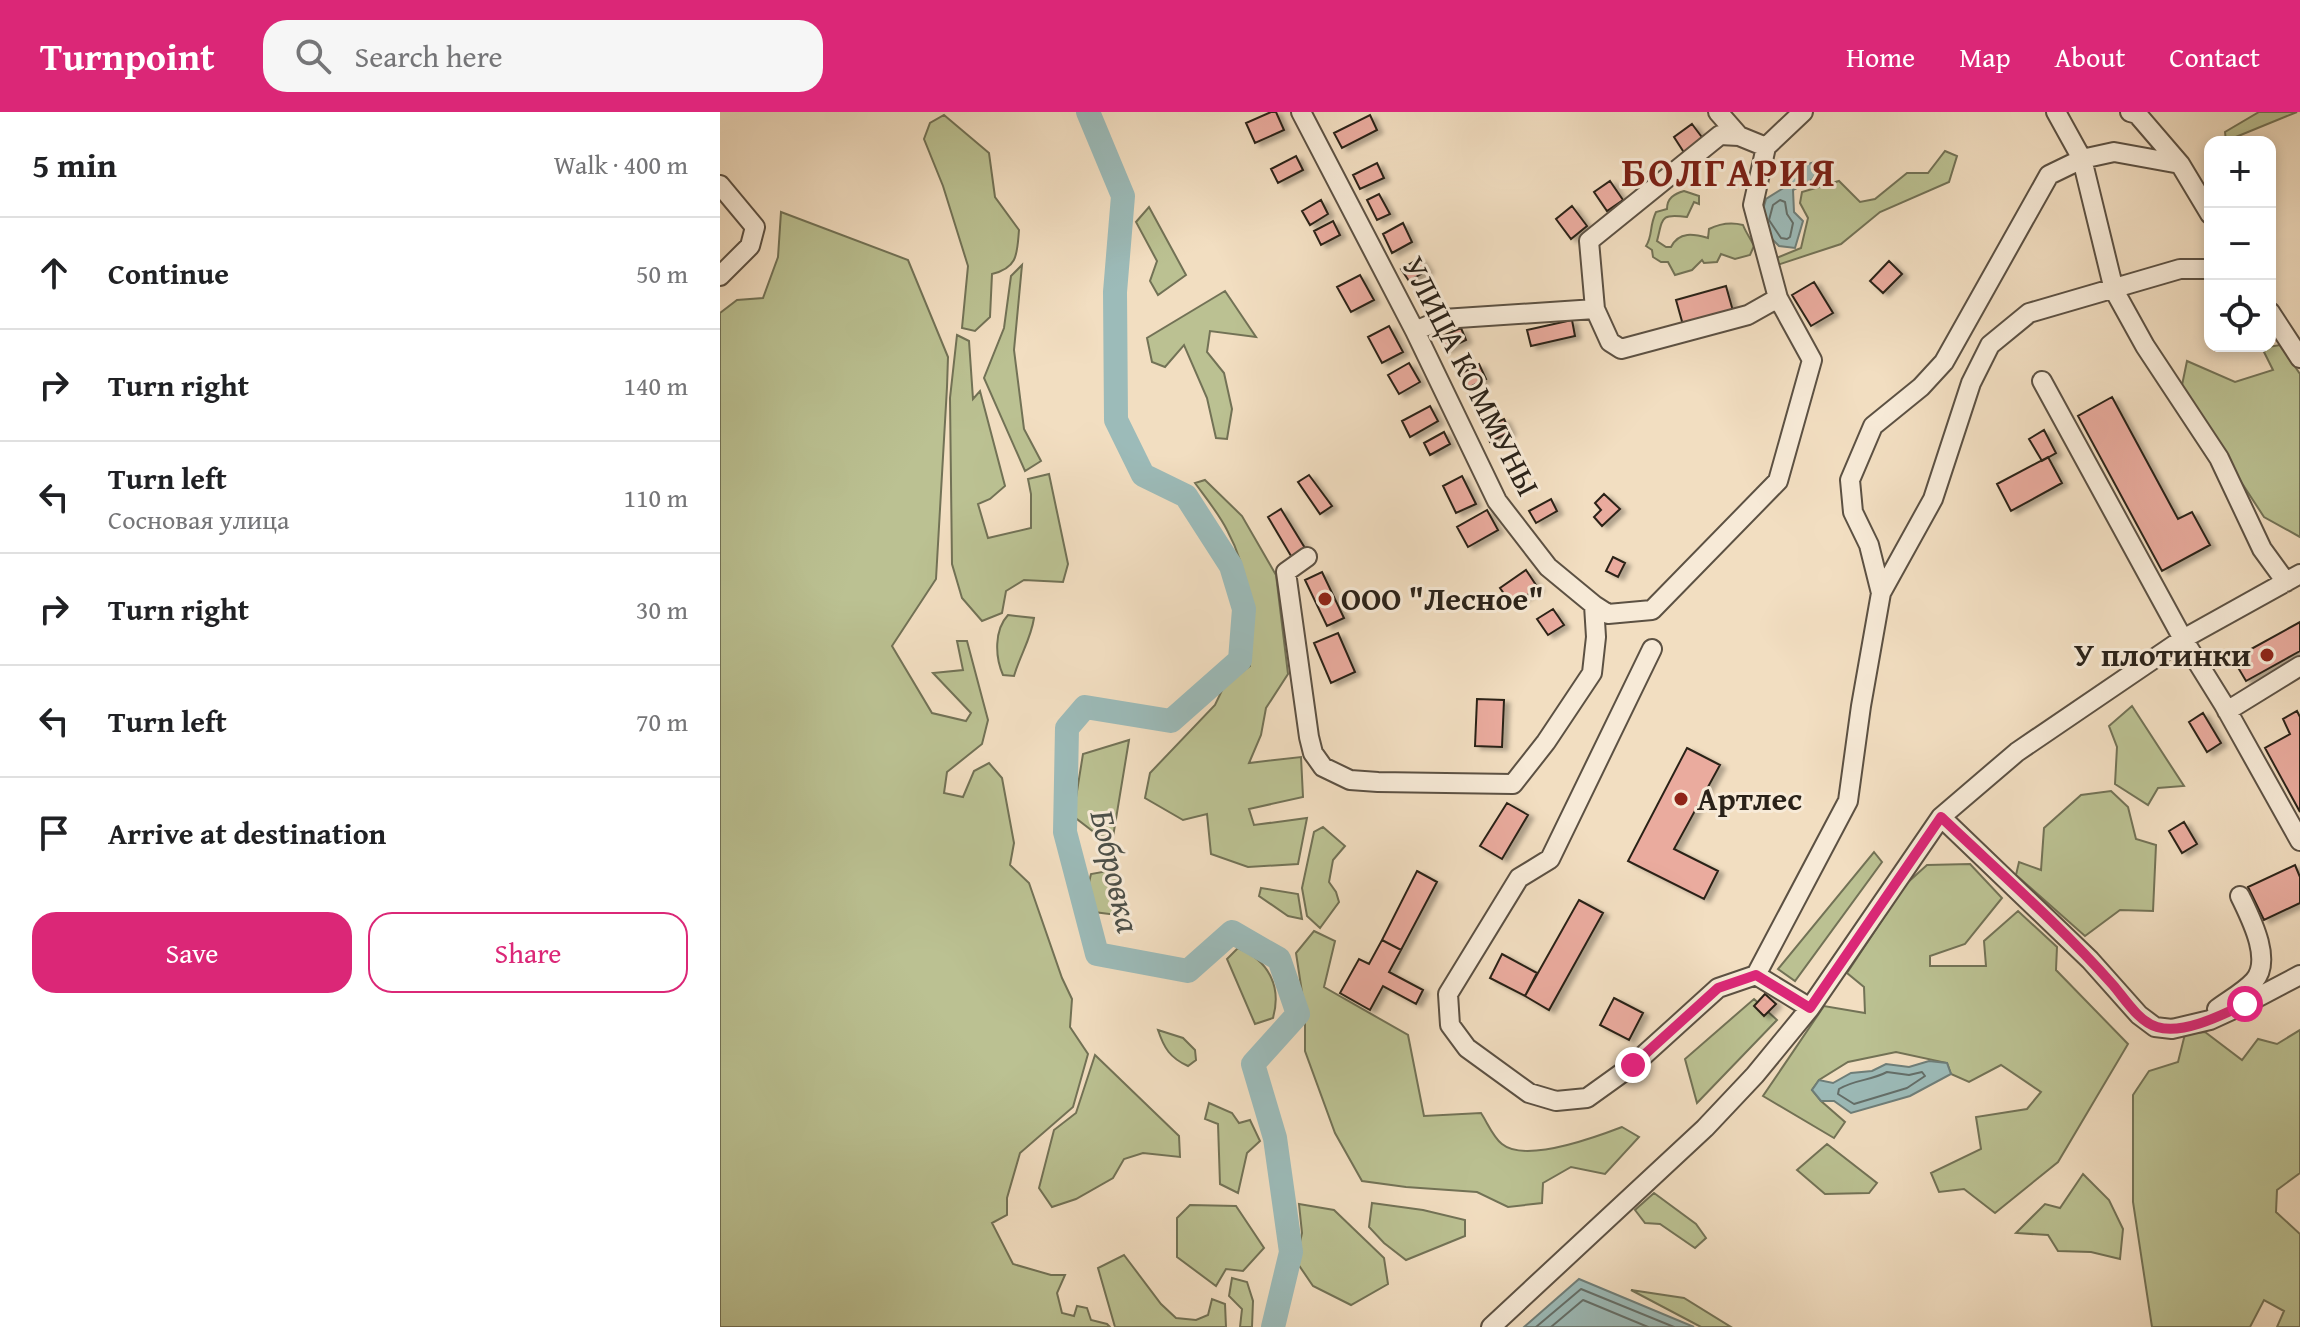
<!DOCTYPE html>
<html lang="en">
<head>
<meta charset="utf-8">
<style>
	:root { --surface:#fff; --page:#f6f6f6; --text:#202124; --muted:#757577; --line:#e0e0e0; --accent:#db2777 }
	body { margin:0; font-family:"Gentium Book Plus",serif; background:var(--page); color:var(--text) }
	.controls { position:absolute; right:24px; top:24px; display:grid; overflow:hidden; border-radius:16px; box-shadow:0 4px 12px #0003 }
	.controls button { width:72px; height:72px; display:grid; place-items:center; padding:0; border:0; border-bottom:2px solid var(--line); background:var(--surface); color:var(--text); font:40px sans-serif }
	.stop { position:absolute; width:24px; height:24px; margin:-18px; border:6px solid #db2777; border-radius:50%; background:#fff }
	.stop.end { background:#db2777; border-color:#fff; box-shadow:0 2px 8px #0008 }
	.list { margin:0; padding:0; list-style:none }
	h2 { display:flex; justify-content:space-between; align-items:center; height:104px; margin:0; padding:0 32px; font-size:34px }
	h2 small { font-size:26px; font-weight:400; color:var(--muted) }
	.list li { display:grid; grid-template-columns:52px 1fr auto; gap:24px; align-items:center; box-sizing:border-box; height:112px; padding:0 32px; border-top:2px solid var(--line) }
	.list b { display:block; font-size:30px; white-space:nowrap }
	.list p { margin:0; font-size:26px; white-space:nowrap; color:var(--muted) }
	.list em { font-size:26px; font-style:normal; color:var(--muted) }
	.actions { display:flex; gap:16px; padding:24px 32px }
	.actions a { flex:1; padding:18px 0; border:2px solid var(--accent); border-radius:24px; text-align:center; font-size:28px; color:var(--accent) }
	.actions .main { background:var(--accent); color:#fff }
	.icon { flex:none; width:44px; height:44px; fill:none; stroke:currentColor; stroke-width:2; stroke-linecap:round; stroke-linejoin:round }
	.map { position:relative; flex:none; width:1580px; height:1215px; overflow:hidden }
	header { display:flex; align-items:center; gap:48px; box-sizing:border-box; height:112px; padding:0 40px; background:var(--accent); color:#fff }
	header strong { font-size:38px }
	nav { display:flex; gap:44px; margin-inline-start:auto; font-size:28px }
	.search { width:560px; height:72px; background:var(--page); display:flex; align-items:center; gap:20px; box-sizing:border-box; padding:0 28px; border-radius:24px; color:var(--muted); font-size:30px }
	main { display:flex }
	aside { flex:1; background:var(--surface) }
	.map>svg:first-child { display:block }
	.green { fill:#bbc192; stroke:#727256; stroke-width:2 }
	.water { fill:#9cbbb9; stroke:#6e7e79; stroke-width:2 }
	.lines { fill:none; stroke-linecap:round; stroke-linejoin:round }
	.shore { stroke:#636e69; stroke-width:2 }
	.river { stroke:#9cbbb9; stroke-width:24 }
	.building { fill:#eaab9e; stroke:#2a2219; stroke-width:2; filter:url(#shadow) }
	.minor-casing { stroke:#5c5143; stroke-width:22 }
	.minor { stroke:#f7ead7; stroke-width:18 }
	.route { stroke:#db2777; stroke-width:10 }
	.poi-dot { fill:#8f2418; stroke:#f7ead7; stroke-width:3 }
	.labels { text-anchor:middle; stroke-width:6; stroke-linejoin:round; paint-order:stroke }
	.street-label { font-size:32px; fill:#2a2219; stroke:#f7ead7 }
	.poi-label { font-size:32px; font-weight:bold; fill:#2a2219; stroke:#f7ead7; text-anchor:start }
	.water-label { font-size:34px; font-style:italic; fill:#4c5049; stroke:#f7ead7 }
	.district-label { font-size:40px; font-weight:bold; letter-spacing:2px; fill:#7a1f14; stroke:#f7ead7 }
</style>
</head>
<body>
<header>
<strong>Turnpoint</strong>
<div class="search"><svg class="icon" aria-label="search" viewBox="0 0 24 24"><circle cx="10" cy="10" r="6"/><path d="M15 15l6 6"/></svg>Search here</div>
<nav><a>Home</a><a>Map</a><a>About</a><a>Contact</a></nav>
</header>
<main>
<aside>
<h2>5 min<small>Walk · 400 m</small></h2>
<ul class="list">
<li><svg class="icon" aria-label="ahead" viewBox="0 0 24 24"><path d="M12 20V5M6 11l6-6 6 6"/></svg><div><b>Continue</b></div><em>50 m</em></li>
<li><svg class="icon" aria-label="right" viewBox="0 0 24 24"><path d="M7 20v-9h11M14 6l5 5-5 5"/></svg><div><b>Turn right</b></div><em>140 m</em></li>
<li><svg class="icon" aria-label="left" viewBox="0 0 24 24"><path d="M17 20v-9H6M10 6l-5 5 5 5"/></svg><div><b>Turn left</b><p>Сосновая улица</p></div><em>110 m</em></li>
<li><svg class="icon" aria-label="right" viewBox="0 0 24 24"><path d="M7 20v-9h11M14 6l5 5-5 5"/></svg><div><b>Turn right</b></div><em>30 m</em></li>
<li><svg class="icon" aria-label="left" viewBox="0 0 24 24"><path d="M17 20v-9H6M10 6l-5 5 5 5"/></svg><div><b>Turn left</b></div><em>70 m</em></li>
<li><svg class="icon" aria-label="arrive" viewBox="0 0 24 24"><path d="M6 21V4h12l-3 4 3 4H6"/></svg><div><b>Arrive at destination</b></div></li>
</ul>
<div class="actions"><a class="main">Save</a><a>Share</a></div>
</aside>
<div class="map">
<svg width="1580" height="1215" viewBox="0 0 1580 1215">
	<defs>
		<filter id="shadow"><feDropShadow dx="5.5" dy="3" stdDeviation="2" flood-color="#0004"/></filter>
	</defs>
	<rect width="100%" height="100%" fill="#f2dec1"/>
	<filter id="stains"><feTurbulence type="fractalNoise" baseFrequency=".0025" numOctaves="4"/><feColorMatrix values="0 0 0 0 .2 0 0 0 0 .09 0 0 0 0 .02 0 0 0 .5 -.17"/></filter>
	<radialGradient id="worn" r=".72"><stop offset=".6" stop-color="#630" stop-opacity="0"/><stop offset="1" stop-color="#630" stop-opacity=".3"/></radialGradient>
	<path class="green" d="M1539 0H1577L1506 29 1505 20Z
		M224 3 269 41 275 85 299 118C297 142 298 156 272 162L270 205 255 219 242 216 248 154 223 74 204 27 210 11Z
		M1225 39 1237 44 1229 70 1160 100 1121 132 1051 155 1054 147 1081 136 1088 106 1080 91 1082 80 1119 69 1140 90 1155 87 1187 61H1208Z
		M964 79 979 84V92L974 90 967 105C940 101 943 106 937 129L946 135H951C959 119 974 122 988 126L989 117C1001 111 1011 110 1023 113 1026 121 1031 127 1034 134L1030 143 1015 147 1001 142 997 150 984 151 982 148 972 158 955 163 948 150H941L933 145 932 138 926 134C933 123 929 115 936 100L947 97C947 86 954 82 964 79Z
		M429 95 466 163 438 183 430 169 437 149 416 110Z
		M61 100 188 148 228 245 227 275 216 467 172 534 212 601 246 609 251 601 213 561 243 558 237 529H247L268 608 262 632 227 660 224 681 243 685 254 659 269 651 282 666 294 731 290 753 309 771 342 866 352 887 350 915 368 942 353 995 300 1041 287 1086V1103L272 1111 293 1152 331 1163H345L337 1181 342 1201 354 1204 357 1194 367 1196 371 1208 387 1212 390 1215H0V201L17 188 43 186 58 145Z
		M302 153 294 238 304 317 321 349 305 359 264 266 284 216 291 164Z
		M505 179 536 225 490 219 487 240 504 261 512 297 507 327 496 326 487 286 464 233 445 255 432 250 427 226Z
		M237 223 249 229 253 287 260 279 285 374 270 387 258 392 268 426 311 416V382L308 367 329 362 348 452 343 470 304 468 286 479 282 501 262 509 242 486 232 452 230 286Z
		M1560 233 1580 262V425L1544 405 1461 278 1467 249 1515 270 1553 258 1542 236Z
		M485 368 522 404 556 463 568 562 546 596 541 623 529 651 581 645 583 685 529 697 534 713 587 706 578 752 528 755 491 742 487 702 463 708 425 686 430 661 495 593 505 572 530 554C531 505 531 462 507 418 499 402 486 386 475 371Z
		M288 503 314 506C311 527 300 543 294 564L283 563C275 545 274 518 288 503Z
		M1412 594 1464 674 1438 676 1428 693 1395 672 1397 635 1389 614Z
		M409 628 393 725 379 724 353 704 363 642Z
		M1391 679 1408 695 1416 727 1436 733 1433 799 1400 798 1365 824 1296 763 1299 750 1321 758 1324 716 1361 683Z
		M603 715 625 734 613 748 609 770 616 780 619 790 600 816 587 804 582 776 594 720Z
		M1154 740 1162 750 1075 869 1058 857Z
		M1250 752 1282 786 1245 832 1210 844V854H1266L1264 829 1298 799 1337 835 1336 858 1408 932 1338 1050 1275 1101 1244 1077 1219 1080 1211 1061 1261 1037 1256 1005 1307 997 1321 980 1281 953 1249 970 1231 962 1227 951 1176 940 1128 950 1099 968 1092 978 1101 989 1125 1010 1114 1026 1043 984 1104 894 1145 901 1144 875 1127 861 1186 772 1207 753Z
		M393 758 403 779 397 803 374 800 367 779 371 762Z
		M541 776 578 782 582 807 568 804 539 784Z
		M594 819 615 829 604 875 688 923 704 1004 761 1001C767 1010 773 1025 782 1032 805 1051 876 1025 902 1015L919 1025 885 1062 851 1055 823 1071 822 1091 788 1095 757 1080 686 1075 642 1069 615 1021 585 939V900L576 841Z
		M518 836C548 848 562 874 553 906L535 912 507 847Z
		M1034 887 1057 908 977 991 965 947Z
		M438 918 463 926 475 938 476 948 468 954C450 946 444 936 438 918Z
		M1580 918V1061L1557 1078 1556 1100 1580 1122V1215H1557L1564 1199 1544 1188 1530 1215H1432L1413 1090V983L1429 959 1458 950 1465 922 1485 920 1522 948 1538 927 1557 932Z
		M375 943 459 1024 460 1045 423 1041 404 1047 393 1066 356 1087 332 1095 319 1076 334 1018 356 1001Z
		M489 991 512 1001 519 1011 530 1008 540 1029 527 1041 518 1081 500 1072 498 1012 485 1007Z
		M1107 1032 1157 1071 1149 1081 1105 1082 1077 1058Z
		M1363 1062 1389 1088 1403 1117 1400 1147 1371 1140 1338 1139 1328 1123 1296 1121 1325 1092 1340 1096Z
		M934 1081 976 1112 986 1126 975 1136 940 1112 925 1111 915 1098Z
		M652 1091 703 1098 745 1108V1124L686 1148 664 1131 649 1115Z
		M579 1092 614 1098 664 1146 668 1172 631 1193 593 1174 576 1149 582 1121Z
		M470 1093 516 1094 544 1136 523 1159 506 1157 496 1174 457 1145V1106Z
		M404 1143 441 1192 456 1206 476 1208 488 1203 492 1187 505 1192 506 1215H395L378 1156Z
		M512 1166 527 1170 533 1189 532 1215H520L522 1197 509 1184Z
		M911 1178 964 1186 1011 1215H981Z"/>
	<path class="water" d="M1096 50 1099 57 1092 68 1073 78 1074 100 1083 109 1075 136 1059 134 1047 122 1040 108 1046 87 1065 75 1083 53Z
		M1209 949 1227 951 1231 962 1190 984 1131 1001 1114 989H1101L1092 978 1099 968 1113 971 1131 961 1152 959 1166 952 1189 955Z
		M859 1167 974 1215H804Z"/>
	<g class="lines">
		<path class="shore" d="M1060 88 1065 90 1067 102 1073 111 1070 125 1067 127 1061 126 1049 108 1053 93Z
			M1167 960 1189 963 1202 960 1205 964 1187 976 1134 992 1118 982 1119 977C1136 967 1150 969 1167 960Z
			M816 1215 861 1177 954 1215
			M831 1215 863 1188 928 1215"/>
		<path class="river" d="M368 0 403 84 395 180 396 308 423 363 466 384 511 454 524 497 520 548 451 609 365 595 347 616 345 720 377 842 468 859 512 820 559 847 578 902 533 952 555 1026 571 1140 553 1215"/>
	</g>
	<path class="building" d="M551 0H556L564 18 535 31 526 11Z
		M650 3 657 18 622 36 614 21Z
		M972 12 984 28 965 42 954 25Z
		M576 44 583 58 558 71 551 57Z
		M657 51 664 66 640 77 633 63Z
		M890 69 903 88 887 99 874 80Z
		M659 82 670 102 657 108 647 88Z
		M601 88 608 102 590 113 582 99Z
		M852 94 867 114 851 127 836 107Z
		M613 109 620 123 601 133 594 119Z
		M683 111 692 130 672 141 663 122Z
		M700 146 708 158 689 169 681 157Z
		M1169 149 1182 162 1163 181 1150 169Z
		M640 163 654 188 631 200 617 175Z
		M1094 170 1113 201 1091 214 1072 183Z
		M1006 174 1013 199 963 213 956 188Z
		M852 208 855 224 811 234 807 218Z
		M669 214 683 240 662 251 648 225Z
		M741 216 746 228 725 238 720 225Z
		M689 251 700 270 679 282 668 263Z
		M759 252 766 267 746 277 738 263Z
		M1392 285 1458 407 1472 400 1490 433 1442 459 1358 304Z
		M710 294 718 309 690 325 682 309Z
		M784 307 790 320 770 330 764 316Z
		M1324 318 1336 341 1322 349 1309 327Z
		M724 320 730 332 710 343 704 331Z
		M1328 345 1342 371 1291 399 1277 372Z
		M589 363 612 394 600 402 578 370Z
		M742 364 756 392 736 401 723 374Z
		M884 382 900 397 882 414 874 405 881 398 875 391Z
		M831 387 837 399 816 411 809 399Z
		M561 397 588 441 574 449 548 405Z
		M767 398 778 418 748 435 737 415Z
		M893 445 905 451 898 465 886 459Z
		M806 458 818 476 792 493 780 476Z
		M602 460 624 506 607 514 585 468Z
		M833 497 844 513 828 523 817 507Z
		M1580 510V539L1526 569 1513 547Z
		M618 521 635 560 611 571 594 531Z
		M757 587 784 588 782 635 755 634Z
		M1577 599 1580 605V700L1545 636 1570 622 1563 607Z
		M1483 601 1501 631 1487 640 1469 610Z
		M967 636 1000 653 954 737 998 759 984 787 908 749Z
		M787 691 808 703 782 747 760 734Z
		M1464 710 1477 732 1462 741 1449 719Z
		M1575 753 1580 765V791L1544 808 1528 775Z
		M697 759 717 770 681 838 662 828Z
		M859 788 883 801 829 898 805 884Z
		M662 828 681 838 669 860 703 878 696 892 663 874 650 898 620 881 639 847 649 852Z
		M782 842 817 861 805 884 770 866Z
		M1045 882 1056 892 1044 904 1034 894Z
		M894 886 923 901 909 928 880 913Z"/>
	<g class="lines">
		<defs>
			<path id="minor" d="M581 0 695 219 777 389 828 455 874 493 876 525 872 561 826 630 793 672 658 670 630 668 603 655 593 641 589 625 566 460 587 445
				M998 0 1019 24 1046 35
				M1336 0 1362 47 1394 178 1425 234 1499 346 1542 437 1566 470
				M1410 0 1417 2 1460 52 1490 102
				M0 73 35 115 30 134 0 164
				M875 197 890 230 901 237 1028 203 1058 186 1033 93 1046 35 1083 0
				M1550 200 1580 246
				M695 219 723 207 875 197 869 129 1000 23 1019 24
				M1322 269 1463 527 1504 593 1580 729
				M1161 481 1149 433 1133 400 1130 368 1153 314 1201 275 1224 250 1329 63 1362 47 1394 40 1460 52
				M874 493 888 502 932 498 1058 369 1092 248 1058 186
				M932 537 830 747 799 766 728 882 730 913 747 936 809 981 836 989 867 986 913 953 998 876 1036 863 1090 896
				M1507 599 1580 554
				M1221 705 1370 848 1419 903 1435 915 1452 917 1490 908 1525 892 1580 863
				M1036 863 1128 689 1141 594 1161 481 1213 387 1251 271 1270 233 1309 201 1460 157H1490
				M1497 897C1509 888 1524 880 1534 869 1553 848 1530 805 1520 784
				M771 1215 985 1016 1035 963 1090 896 1221 705 1297 640 1463 527 1580 462"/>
		</defs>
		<use href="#minor" class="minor-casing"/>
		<use href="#minor" class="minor"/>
	</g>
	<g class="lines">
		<path class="route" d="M913 953 998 876 1036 863 1090 896 1221 705C1279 760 1340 813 1393 873 1405 887 1419 910 1437 915 1463 923 1502 903 1525 892"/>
	</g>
	<g class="poi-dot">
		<circle cx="605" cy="487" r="8"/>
		<circle cx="1547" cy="543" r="8"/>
		<circle cx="961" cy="687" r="8"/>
	</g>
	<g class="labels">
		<g class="street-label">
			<text transform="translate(751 264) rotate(63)" y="11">УЛИЦА КОММУНЫ</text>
		</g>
		<g class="poi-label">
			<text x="621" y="498">ООО "Лесное"</text>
			<text x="1531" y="554" text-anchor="end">У плотинки</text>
			<text x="977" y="698">Артлес</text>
		</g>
		<g class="water-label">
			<text transform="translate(396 759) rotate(77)" y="12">Бобровка</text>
		</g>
		<g class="district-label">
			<text x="1009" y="74">БОЛГАРИЯ</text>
		</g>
	</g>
	<rect width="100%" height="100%" filter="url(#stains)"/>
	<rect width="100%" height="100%" fill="url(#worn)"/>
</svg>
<div class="controls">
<button>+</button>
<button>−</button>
<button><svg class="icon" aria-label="locate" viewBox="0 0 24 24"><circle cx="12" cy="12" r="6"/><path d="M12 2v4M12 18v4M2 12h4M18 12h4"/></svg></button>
</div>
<div class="stop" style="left:1525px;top:892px"></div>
<div class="stop end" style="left:913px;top:953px"></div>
</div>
</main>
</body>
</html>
